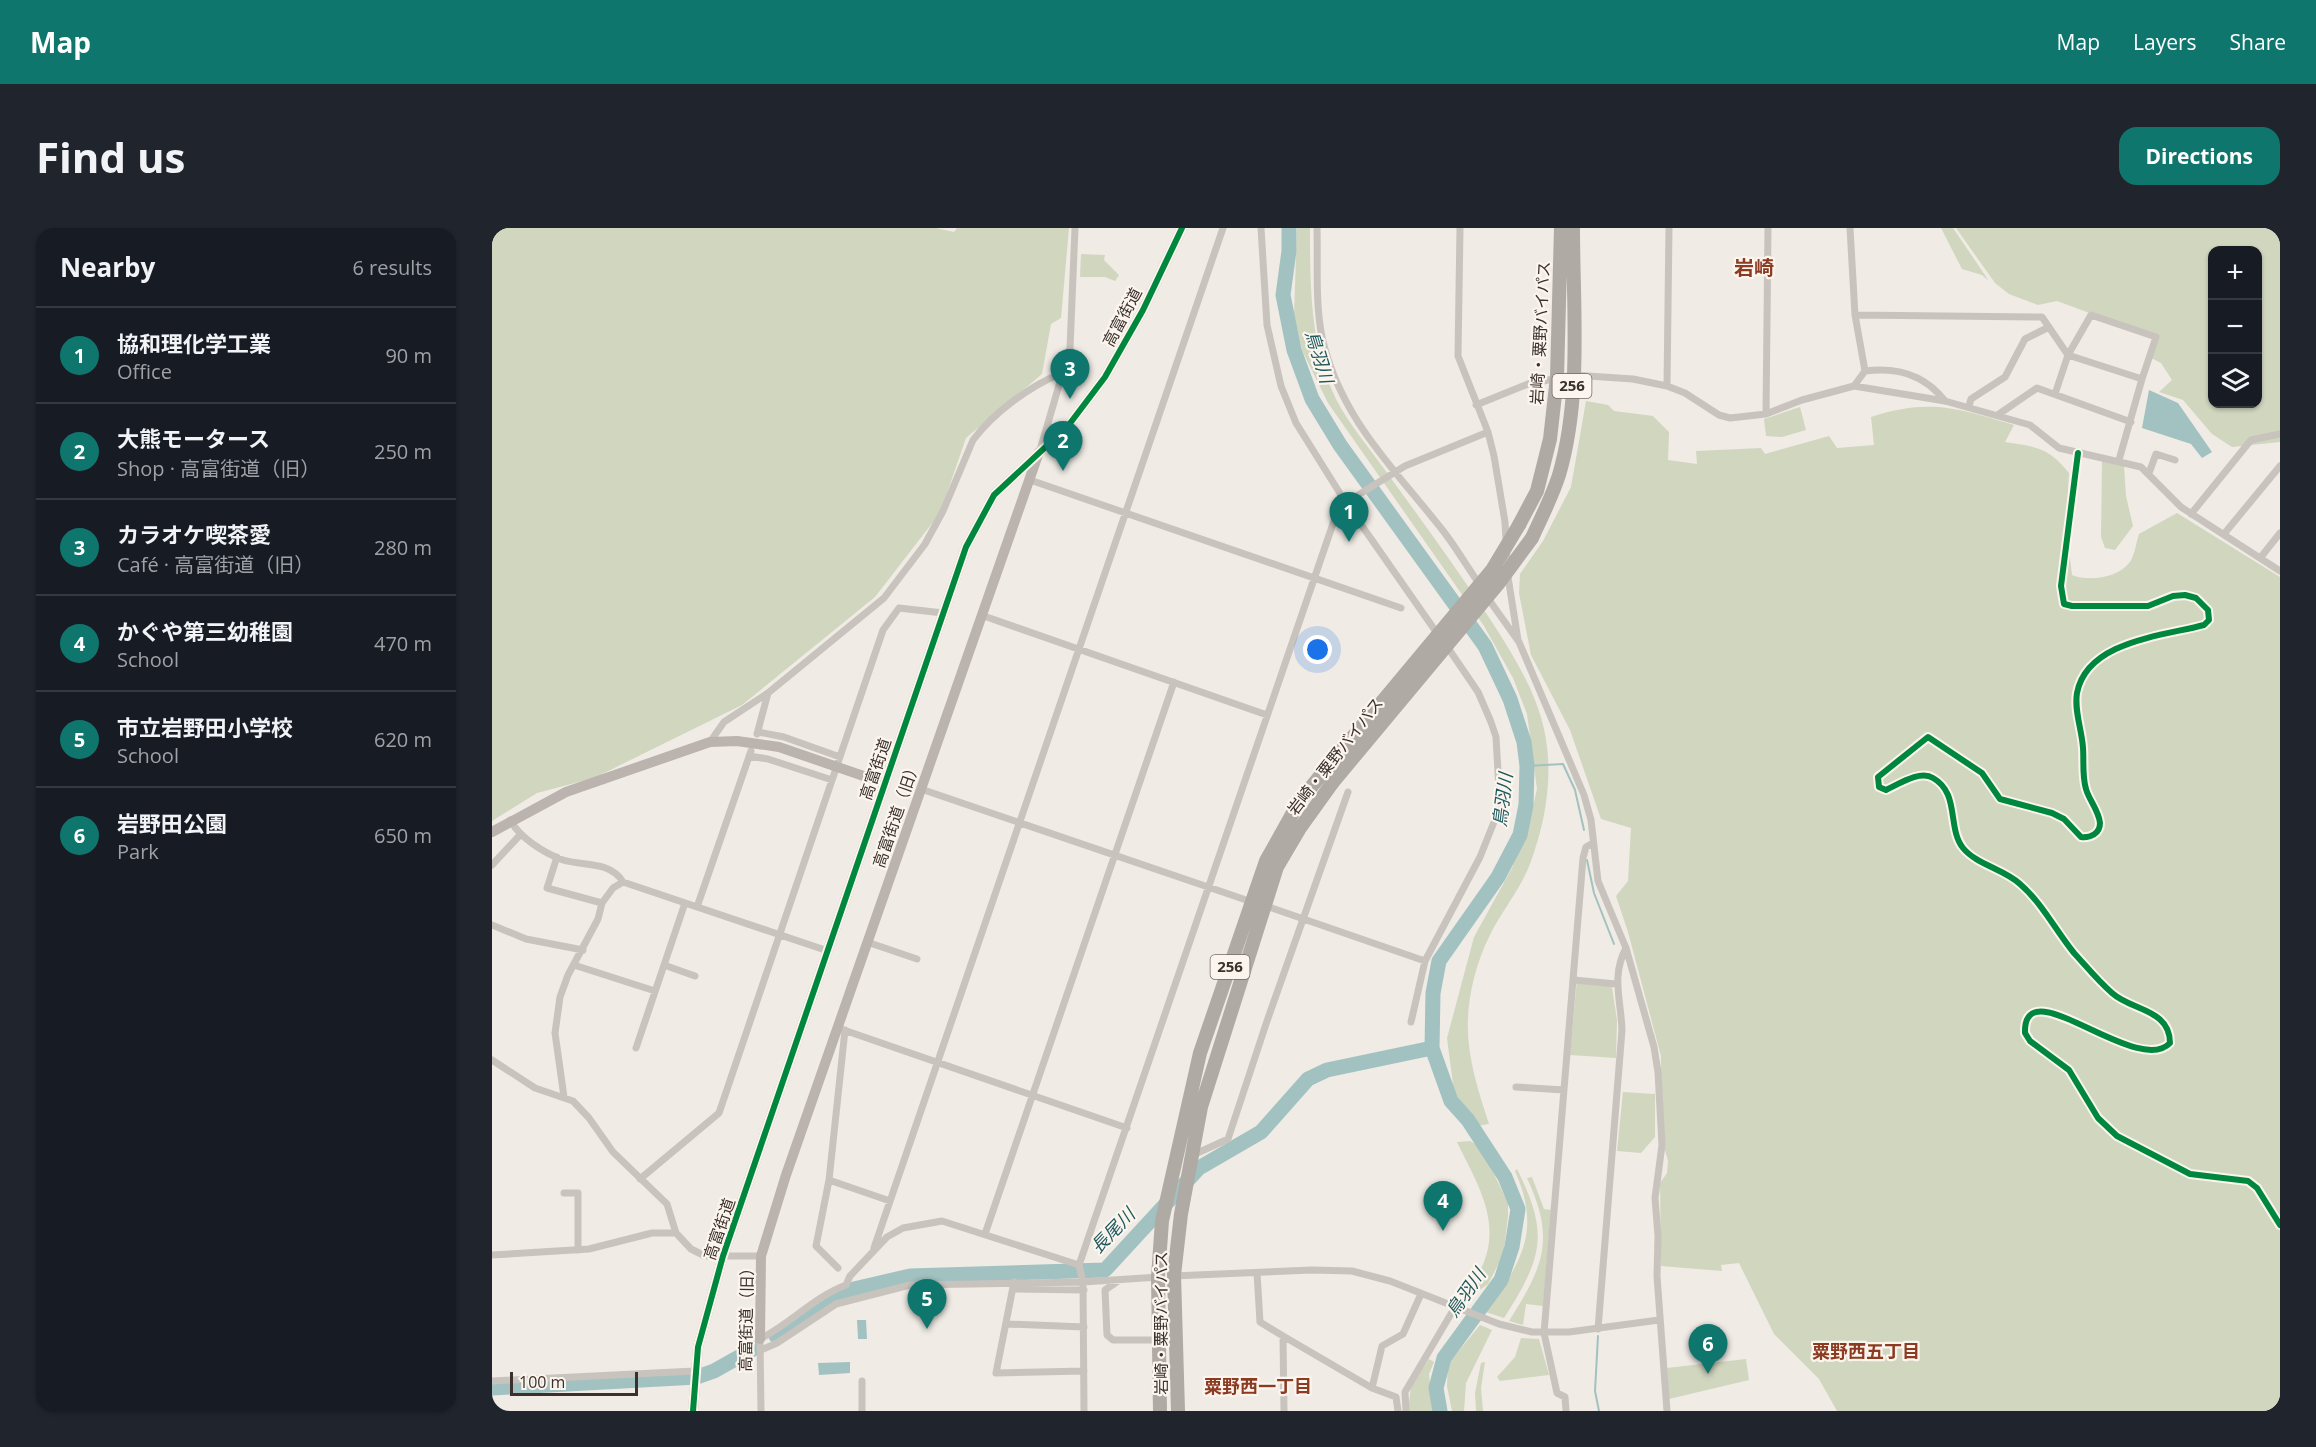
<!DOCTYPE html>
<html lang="en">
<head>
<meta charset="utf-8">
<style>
	:root { --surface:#171b24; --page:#20242c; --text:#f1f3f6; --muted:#9ea1a6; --line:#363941; --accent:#0f766e }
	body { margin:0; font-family:"Open Sans","Noto Sans JP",sans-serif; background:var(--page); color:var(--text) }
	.controls { position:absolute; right:18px; top:18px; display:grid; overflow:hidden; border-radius:12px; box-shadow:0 2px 4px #0004 }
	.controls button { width:54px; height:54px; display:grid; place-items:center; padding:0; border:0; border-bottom:2px solid var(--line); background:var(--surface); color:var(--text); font:30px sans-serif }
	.scale { position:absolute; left:18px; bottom:15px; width:128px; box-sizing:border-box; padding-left:6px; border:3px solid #3b302b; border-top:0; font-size:16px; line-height:21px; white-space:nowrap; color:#3b302b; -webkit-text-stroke:4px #fbf5ee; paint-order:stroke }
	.you { position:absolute; left:826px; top:422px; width:21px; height:21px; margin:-15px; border:4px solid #fff; border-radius:50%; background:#1a73e8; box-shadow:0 0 0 9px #1a73e833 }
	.badge { display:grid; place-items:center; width:39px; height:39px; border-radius:50%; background:var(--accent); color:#fff; font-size:20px; font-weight:700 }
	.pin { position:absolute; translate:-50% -50px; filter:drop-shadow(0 2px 3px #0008) }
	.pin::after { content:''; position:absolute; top:32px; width:21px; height:18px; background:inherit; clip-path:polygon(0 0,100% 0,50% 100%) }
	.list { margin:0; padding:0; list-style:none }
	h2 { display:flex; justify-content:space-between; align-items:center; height:78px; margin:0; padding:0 24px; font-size:26px }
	h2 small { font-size:20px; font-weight:400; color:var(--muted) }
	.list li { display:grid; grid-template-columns:39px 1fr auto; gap:18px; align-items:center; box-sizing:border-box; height:96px; padding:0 24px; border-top:2px solid var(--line) }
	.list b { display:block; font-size:22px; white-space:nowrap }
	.list p { margin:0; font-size:20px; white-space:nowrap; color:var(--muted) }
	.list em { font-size:20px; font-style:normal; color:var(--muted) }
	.icon { flex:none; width:33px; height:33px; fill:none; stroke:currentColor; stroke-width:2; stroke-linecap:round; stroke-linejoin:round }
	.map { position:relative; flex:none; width:1788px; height:1183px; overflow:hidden; border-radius:18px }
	header { display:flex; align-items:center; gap:36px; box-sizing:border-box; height:84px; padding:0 30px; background:var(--accent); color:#fff }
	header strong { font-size:28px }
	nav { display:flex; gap:33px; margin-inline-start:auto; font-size:21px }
	.intro { display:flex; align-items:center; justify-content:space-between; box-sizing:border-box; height:144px; padding:0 36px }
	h1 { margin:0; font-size:42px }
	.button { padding:15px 27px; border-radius:18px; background:var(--accent); color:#fff; font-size:21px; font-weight:700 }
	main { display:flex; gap:36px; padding:0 36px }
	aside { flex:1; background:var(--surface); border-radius:18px; box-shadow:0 2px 4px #0004 }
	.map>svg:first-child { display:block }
	.green { fill:#d1d6bf; fill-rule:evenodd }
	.water { fill:#a1c2c1 }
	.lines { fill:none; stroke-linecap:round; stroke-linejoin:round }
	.stream { stroke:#a1c2c1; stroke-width:2 }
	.river { stroke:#a1c2c1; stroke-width:15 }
	.street { stroke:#c9c3be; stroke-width:7 }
	.secondary { stroke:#bab3ae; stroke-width:10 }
	.highway { stroke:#afaaa4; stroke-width:14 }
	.highway-bridge { stroke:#afaaa4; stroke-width:14 }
	.cycleway-casing { stroke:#fbf5ee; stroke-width:10 }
	.cycleway { stroke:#00873e; stroke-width:6 }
	.labels { text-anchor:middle; stroke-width:4.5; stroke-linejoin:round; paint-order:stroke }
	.shield { fill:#fbf5ee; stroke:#756b66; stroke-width:1.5 }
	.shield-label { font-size:15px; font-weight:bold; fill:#3b302b }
	.street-label { font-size:16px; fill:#3b302b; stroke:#fbf5ee }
	.water-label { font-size:18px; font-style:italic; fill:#1f5a5e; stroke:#fbf5ee }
	.neighbourhood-label { font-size:18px; font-weight:bold; fill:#8c3b22; stroke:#fbf5ee }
	.quarter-label { font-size:20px; font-weight:bold; fill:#8c3b22; stroke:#fbf5ee }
</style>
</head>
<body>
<header>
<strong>Map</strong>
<nav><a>Map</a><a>Layers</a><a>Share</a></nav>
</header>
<div class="intro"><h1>Find us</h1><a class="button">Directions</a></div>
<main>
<aside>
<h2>Nearby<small>6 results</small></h2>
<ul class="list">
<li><span class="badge">1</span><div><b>協和理化学工業</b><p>Office</p></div><em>90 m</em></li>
<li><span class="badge">2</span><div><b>大熊モータース</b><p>Shop · 高富街道（旧）</p></div><em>250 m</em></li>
<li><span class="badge">3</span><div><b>カラオケ喫茶愛</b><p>Café · 高富街道（旧）</p></div><em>280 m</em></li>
<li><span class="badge">4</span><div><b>かぐや第三幼稚園</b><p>School</p></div><em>470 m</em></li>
<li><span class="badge">5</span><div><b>市立岩野田小学校</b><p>School</p></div><em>620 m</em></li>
<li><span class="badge">6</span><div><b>岩野田公園</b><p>Park</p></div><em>650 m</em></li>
</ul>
</aside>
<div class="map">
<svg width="1788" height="1183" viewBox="0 0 1788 1183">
	<rect width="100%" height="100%" fill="#f0ebe5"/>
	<path class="green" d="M0 0H444L462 4 465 0H577L569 90 559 96 550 146 474 210 448 285 383 369 250 477 102 550 45 565 0 593Z
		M805 0H818C818 52 818 112 839 160 851 189 872 213 890 238 927 289 964 339 998 391 1020 425 1043 461 1052 501 1062 546 1054 593 1038 636 1028 662 1009 684 997 709 985 733 977 764 976 790 974 826 986 862 997 896L985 898 962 864 955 810 982 709 1020 640 1038 591 1045 561 1035 486 1021 450 992 398 836 175 810 122 802 87Z
		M1449 0H1461L1497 53 1490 47 1470 41Z
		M1464 0H1788V214L1740 219 1720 206 1691 172 1667 164 1680 152 1669 135 1659 130 1665 110 1565 73 1546 77 1517 66 1503 55ZM1720 22H1766V176H1720Z
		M589 26 613 27 612 32 627 47 623 53 613 49H588Z
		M1094 173 1116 177 1122 183 1161 188 1177 204 1176 232 1205 236 1204 223 1269 220 1273 226 1337 208 1345 220 1382 217 1379 189C1437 170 1466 180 1522 197L1513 214C1545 219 1556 219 1577 245L1574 298 1580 347C1597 354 1626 350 1638 334 1643 327 1644 314 1647 306L1685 285 1788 349V1183H1345L1327 1151 1282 1106 1247 1035 1229 1037 1230 1043 1169 1038 1168 955 1175 945 1176 933 1169 908V828L1136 704 1124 668 1136 653 1139 600 1109 591 1078 502 1039 427 1027 365 1028 346 1051 313 1079 259Z
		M1308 179 1314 202 1290 209 1274 208 1272 191Z
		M1610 232 1632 237 1634 268 1641 298 1623 322 1613 320 1609 309Z
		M1085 751 1119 753 1125 792 1124 830 1078 827Z
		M1131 864 1163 866V909L1149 925 1125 923Z
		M978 913 989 919 1016 975V988L1012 1023 1007 1035 996 1056 970 1075C977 1062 986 1048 992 1034 1009 990 983 952 965 914Z
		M1025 941C1058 1007 1050 1030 1012 1090L994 1084C1029 1034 1050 1004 1023 943Z
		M1040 949 1052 981 1059 982 1051 1078 1034 1076 1031 1097 1017 1093C1051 1039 1064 1012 1035 950Z
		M988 1097 1000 1102 974 1155 972 1183H960L955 1158 956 1136Z
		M1029 1110 1047 1111 1057 1147 1008 1153 1005 1149 1023 1129Z
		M937 1131 942 1134 937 1146 941 1183H916L919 1158Z
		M1254 1131 1257 1152 1177 1171 1175 1140Z
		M993 1134 989 1160 991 1183H984L983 1165 989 1135Z"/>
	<path class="water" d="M1657 162 1686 175 1720 224 1710 230 1699 216 1650 200Z
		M365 1092H374L375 1111H366Z
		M358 1134V1145L327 1147 326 1135Z"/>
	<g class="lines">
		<path class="stream" d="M1035 538 1071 536 1083 562 1092 602
			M1095 632 1102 665 1122 716
			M1106 1108 1103 1163 1107 1183"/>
		<path class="river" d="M797 0V23L791 67 802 122 820 171 848 217 993 418 1018 471 1032 514 1035 538 1034 577 1028 607 1006 649 947 733 941 765 940 820 959 873 976 892 1013 949 1026 981 1020 1019 1009 1052 952 1130 944 1160 948 1183
			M284 1108 338 1070 362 1061 418 1048 613 1042 707 940 769 904 816 851 835 842 940 820
			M0 1160 205 1149 222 1143 263 1120"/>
		<path class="street" d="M769 0 775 97 789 158 804 195 854 275 947 408
			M825 0C826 36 823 74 830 109 848 191 903 241 952 304 965 321 976 340 988 357
			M968 0 966 128 996 204 1002 228 1013 294 1016 349 1026 412
			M1358 0 1363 87 1550 89 1576 127 1650 151 1627 232
			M1363 87 1373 143
			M1175 158 1177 0
			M1362 158 1373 143C1405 139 1432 146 1453 173
			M1563 166 1576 127 1599 87 1664 109 1650 151
			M984 177 1036 156 1081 147 1141 151 1175 158 1193 165 1227 187 1238 190 1274 186 1310 172 1362 158 1453 173 1538 197 1567 220 1649 239 1689 279 1788 343
			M1477 178 1479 171 1513 149 1533 111 1557 99
			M1274 186 1276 0
			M1507 186 1545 160 1639 194
			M548 222 578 120 583 0
			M1586 225 1569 358 1572 376 1580 378H1656L1681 368 1693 367 1704 370 1716 382 1717 392 1712 397C1671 408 1595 413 1585 465 1582 483 1590 502 1591 520 1592 534 1590 548 1594 561 1597 572 1607 583 1608 595 1608 606 1598 610 1589 609L1572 591 1560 585 1508 571 1490 545 1436 509 1386 549 1387 559 1394 562C1407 556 1428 542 1441 550 1468 565 1455 600 1471 620 1485 637 1512 641 1528 656 1550 675 1564 703 1582 725 1594 738 1606 753 1620 765 1640 783 1678 781 1678 815 1645 850 1531 739 1533 805L1538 813 1577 842 1606 890 1625 908 1698 946 1756 953 1765 960 1788 997
			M1657 245 1664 226 1683 232
			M538 252 909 380
			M1699 286 1759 212 1788 206
			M1732 306 1788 238
			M1769 329 1788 305
			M995 369 1027 414 1092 567 1099 592 1106 653 1134 720 1162 819 1166 844 1170 917 1163 970 1166 1008 1165 1048 1175 1183
			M489 387 775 487
			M266 504 292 509 348 529
			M265 506 276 465
			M218 514 232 494 276 465 392 370 433 316 451 283 481 212C502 184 538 158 570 145
			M257 528 276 531 340 552
			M429 561 760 674
			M18 592C28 610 52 625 71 632 91 638 119 633 131 654L336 723
			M65 629 55 660 110 675
			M0 637 28 607
			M771 677 933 733
			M205 679 259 523
			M0 697 34 711 91 722
			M375 714 425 731
			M82 737 163 763
			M172 737 203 748
			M1082 752 1124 756
			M919 794 933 733 988 629 1008 579 1004 509 999 494 986 464 954 417
			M346 800 635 900
			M144 820 193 675
			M0 832 43 860 81 873 97 890 121 924 175 976 184 1005 199 1021 211 1027 231 1031
			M1024 859 1072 862
			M72 869 63 805 68 769 76 747 106 691 110 675 121 660 131 654
			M701 927 736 911 775 793 856 564
			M148 951 227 885 391 402 407 380 451 385
			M337 952 398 973
			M72 965H86V1022
			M493 1006 682 454
			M382 1020 731 0
			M0 1027 97 1021 160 1005H184
			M231 1028H269
			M346 1040 324 1018 337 952 353 802
			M765 1045 768 1094 791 1108 792 1183
			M681 1048 820 1042 860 1043 898 1053 1007 1096 1040 1104H1077L1167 1092
			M626 1053 613 1062 615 1107 621 1112H667
			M522 1054 504 1145 592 1143
			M522 1061 592 1062
			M515 1096 592 1099
			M1106 1101 1130 802C1129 772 1119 748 1134 720
			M791 1108 880 1160 904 1169 906 1183
			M269 1122 285 1115 344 1076 418 1057 591 1054 667 1049
			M0 1153 203 1143
			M370 1153V1183
			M880 1160 890 1118 911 1106 929 1066
			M269 1183 268 1111C298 1096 322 1069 354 1057L358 1048 395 1009 411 1000 450 993 587 1037
			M592 1183 591 1054 587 1037 845 284 850 277 913 238 996 204
			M914 1183 913 1164 963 1079
			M1074 1183 1073 1169 1065 1165 1052 1105 1091 630 1094 619 1101 615"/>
		<path class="secondary" d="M0 604 74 564 218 514 245 513 287 519 392 555
			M268 1111 269 1028 294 947 547 224
			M201 1183 206 1119 231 1028 474 319 502 267 576 198 613 149 651 82 690 0"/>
		<path class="highway" d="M1027 297 1045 263 1058 211 1065 149 1069 0
			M1040 310C1049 290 1060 269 1067 247 1090 169 1081 81 1081 0
			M668 1183 666 1049 670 993 708 825 774 633 807 574 829 547
			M686 1183 682 1047 689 986 709 879 785 639 808 600 841 554"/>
		<path class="highway-bridge" d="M829 547 1000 342 1027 297
			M841 554 1006 356 1040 310"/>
		<defs>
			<path id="cycleway" d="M1586 225 1569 358 1572 376 1580 378H1656L1681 368 1693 367 1704 370 1716 382 1717 392 1712 397C1671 408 1595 413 1585 465 1582 483 1590 502 1591 520 1592 534 1590 548 1594 561 1597 572 1607 583 1608 595 1608 606 1598 610 1589 609L1572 591 1560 585 1508 571 1490 545 1436 509 1386 549 1387 559 1394 562C1407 556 1428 542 1441 550 1468 565 1455 600 1471 620 1485 637 1512 641 1528 656 1550 675 1564 703 1582 725 1594 738 1606 753 1620 765 1640 783 1678 781 1678 815 1645 850 1531 739 1533 805L1538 813 1577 842 1606 890 1625 908 1698 946 1756 953 1765 960 1788 997
				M201 1183 206 1119 231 1028 474 319 502 267 576 198 613 149 651 82 690 0"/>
		</defs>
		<use href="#cycleway" class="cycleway-casing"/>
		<use href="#cycleway" class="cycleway"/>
	</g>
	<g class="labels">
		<g class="shield">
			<rect x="1060.5" y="146" width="39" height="24" rx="4.5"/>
			<rect x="718.5" y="727" width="39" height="24" rx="4.5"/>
		</g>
		<g class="shield-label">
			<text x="1080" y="163">256</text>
			<text x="738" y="744">256</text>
		</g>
		<g class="street-label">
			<text transform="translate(630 89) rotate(-62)" y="6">高富街道</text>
			<text transform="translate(1048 105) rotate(-87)" y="6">岩崎・粟野バイパス</text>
			<text transform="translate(843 528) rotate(-52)" y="6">岩崎・粟野バイパス</text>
			<text transform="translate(383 541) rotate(-71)" y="6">高富街道</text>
			<text transform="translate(404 586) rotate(-71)" y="6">高富街道（旧）</text>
			<text transform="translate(227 1001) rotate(-71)" y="6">高富街道</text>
			<text transform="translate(254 1088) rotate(-89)" y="6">高富街道（旧）</text>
			<text transform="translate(669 1095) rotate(-90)" y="6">岩崎・粟野バイパス</text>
		</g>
		<g class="water-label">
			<text transform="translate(827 129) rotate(73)" y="6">鳥羽川</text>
			<text transform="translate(1011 572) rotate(-83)" y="6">鳥羽川</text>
			<text transform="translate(621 1003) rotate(-46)" y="6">長尾川</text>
			<text transform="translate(974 1065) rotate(-55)" y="6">鳥羽川</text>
		</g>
		<g class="neighbourhood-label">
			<text x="1374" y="1130">粟野西五丁目</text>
			<text x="766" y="1165">粟野西一丁目</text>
		</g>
		<g class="quarter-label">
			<text x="1262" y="47">岩崎</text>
		</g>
	</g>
</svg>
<div class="controls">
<button>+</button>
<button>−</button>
<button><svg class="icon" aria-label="layers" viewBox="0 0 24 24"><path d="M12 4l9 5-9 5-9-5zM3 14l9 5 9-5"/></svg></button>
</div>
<div class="scale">100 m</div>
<div class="you"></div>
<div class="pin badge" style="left:857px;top:314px">1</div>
<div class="pin badge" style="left:571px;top:243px">2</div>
<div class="pin badge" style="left:578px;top:171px">3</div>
<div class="pin badge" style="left:951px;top:1003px">4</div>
<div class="pin badge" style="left:435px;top:1101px">5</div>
<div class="pin badge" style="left:1216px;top:1146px">6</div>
</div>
</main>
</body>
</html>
